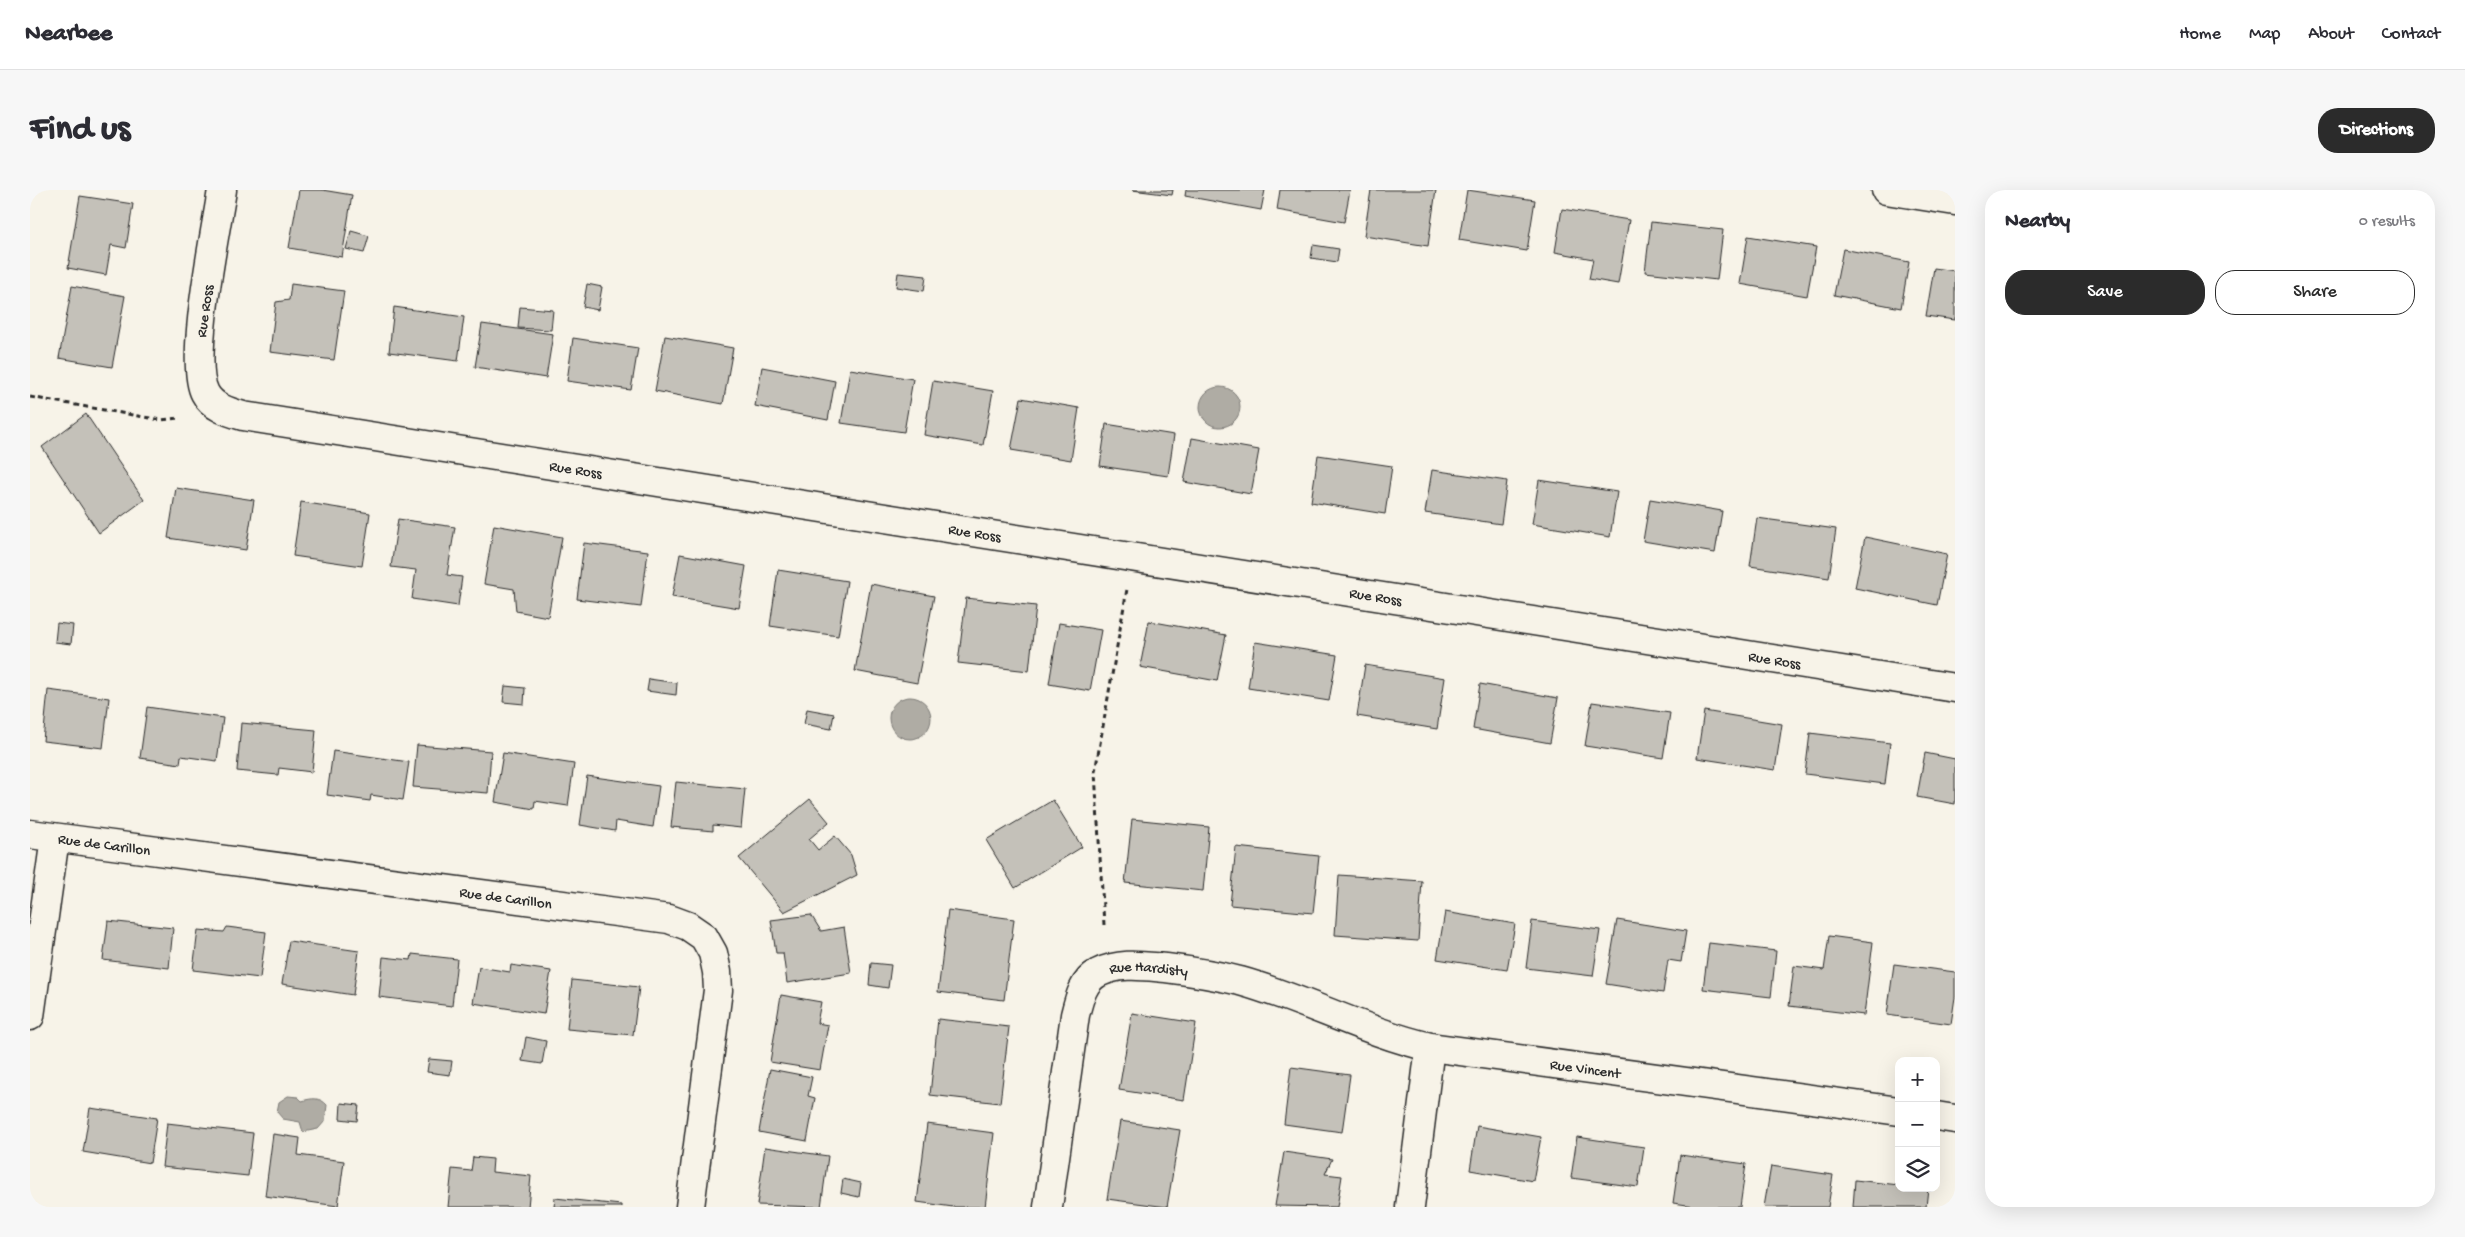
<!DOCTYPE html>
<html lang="en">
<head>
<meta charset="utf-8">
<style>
	:root { --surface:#fff; --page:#f7f7f7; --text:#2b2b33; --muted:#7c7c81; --line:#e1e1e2; --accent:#2b2b2b }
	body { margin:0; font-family:"Gochi Hand",sans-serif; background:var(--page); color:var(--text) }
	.controls { position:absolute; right:15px; bottom:15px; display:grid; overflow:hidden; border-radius:10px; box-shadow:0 5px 20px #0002 }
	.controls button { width:45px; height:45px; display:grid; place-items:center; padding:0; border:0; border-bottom:1px solid var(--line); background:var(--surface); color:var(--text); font:25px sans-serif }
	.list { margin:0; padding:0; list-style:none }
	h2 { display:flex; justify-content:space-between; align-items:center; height:65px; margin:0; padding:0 20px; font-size:21px }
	h2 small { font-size:16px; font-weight:400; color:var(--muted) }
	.actions { display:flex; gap:10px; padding:15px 20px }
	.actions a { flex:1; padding:11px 0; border:1px solid var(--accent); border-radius:20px; text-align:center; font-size:18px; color:var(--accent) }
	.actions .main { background:var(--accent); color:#fff }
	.icon { flex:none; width:28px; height:28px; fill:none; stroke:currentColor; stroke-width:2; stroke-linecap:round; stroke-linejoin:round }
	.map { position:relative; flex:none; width:1925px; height:1017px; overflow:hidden; border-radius:20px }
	header { display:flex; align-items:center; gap:30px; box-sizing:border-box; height:70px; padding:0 25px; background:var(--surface); border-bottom:1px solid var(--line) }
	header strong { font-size:24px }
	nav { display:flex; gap:28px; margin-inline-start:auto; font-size:18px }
	.intro { display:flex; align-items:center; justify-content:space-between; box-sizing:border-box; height:120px; padding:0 30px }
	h1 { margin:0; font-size:35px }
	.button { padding:12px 22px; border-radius:20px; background:var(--accent); color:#fff; font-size:18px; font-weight:700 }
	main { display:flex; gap:30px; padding:0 30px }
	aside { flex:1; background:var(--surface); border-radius:20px; box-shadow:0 5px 20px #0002 }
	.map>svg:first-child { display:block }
	.water { fill:#afaca4; stroke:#7a7874 }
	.building { fill:#c4c1b9; stroke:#2b2b2b }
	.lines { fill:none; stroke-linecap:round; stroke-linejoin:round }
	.minor-casing { stroke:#2b2b2b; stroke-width:31 }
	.path { stroke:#2b2b2b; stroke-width:3; stroke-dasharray:5 4; stroke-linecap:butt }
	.minor { stroke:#f7f3e8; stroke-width:28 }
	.labels { text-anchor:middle; stroke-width:4; stroke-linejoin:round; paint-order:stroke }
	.street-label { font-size:15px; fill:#2b2b2b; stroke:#f7f3e8 }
</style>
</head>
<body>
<header>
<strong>Nearbee</strong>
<nav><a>Home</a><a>Map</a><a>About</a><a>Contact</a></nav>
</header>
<div class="intro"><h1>Find us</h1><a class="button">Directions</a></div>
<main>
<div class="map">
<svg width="1925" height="1017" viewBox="0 0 1925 1017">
	<rect width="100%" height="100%" fill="#f7f3e8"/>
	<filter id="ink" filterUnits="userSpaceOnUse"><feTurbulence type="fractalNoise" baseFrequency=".02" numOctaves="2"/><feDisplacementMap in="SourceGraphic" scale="10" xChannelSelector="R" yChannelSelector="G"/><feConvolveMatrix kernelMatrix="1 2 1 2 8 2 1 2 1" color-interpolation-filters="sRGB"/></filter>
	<g filter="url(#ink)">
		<path class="water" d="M1170 217a20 20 0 1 1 40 0a20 20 0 1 1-40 0Z
			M859 528a21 21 0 1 1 42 0a21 21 0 1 1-42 0Z
			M258 906 268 907 272 911C282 908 290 907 297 915L295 931 288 939 273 942 270 932 253 929 247 922 249 912Z"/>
		<path class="building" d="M269 0H292L322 5 312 67 259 58Z
			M1102 0H1143L1142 5Z
			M1156 0H1235L1231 20 1155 6Z
			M1250 0H1320L1314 32 1247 20Z
			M1341 0H1406L1398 56 1334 46Z
			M1437 0 1505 10 1497 61 1429 50Z
			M50 6 103 14 96 58 81 55 76 85 38 78Z
			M1532 19 1599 30 1588 94 1559 89 1563 69 1525 62Z
			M1621 32 1693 40 1687 90 1615 82Z
			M321 41 339 46 334 63 316 59Z
			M1718 46 1786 57 1777 106 1710 94Z
			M1283 55 1309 59 1307 72 1281 68Z
			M1813 59 1879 72 1871 118 1804 105Z
			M1904 78 1925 81V130L1896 126Z
			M868 83 896 86 894 101 866 97Z
			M261 94 314 101 304 170 240 162 246 112 259 110Z
			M557 94 572 97 568 120 553 117Z
			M42 96 95 106 82 177 29 168Z
			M364 117 434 127 428 171 359 162Z
			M490 117 523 120 521 140 488 138Z
			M452 134 523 144 516 188 445 177Z
			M635 146 703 158 693 214 625 201Z
			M543 148 608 158 601 200 537 191Z
			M732 177 805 191 798 230 725 216Z
			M820 179 883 189 874 242 811 233Z
			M903 191 963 201 953 255 894 245Z
			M991 208 1049 218 1041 270 981 260Z
			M56 224 114 310 69 343 12 257Z
			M1076 234 1144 245 1138 286 1070 276Z
			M1162 248 1229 260 1221 304 1154 292Z
			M1288 265 1362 276 1355 324 1281 312Z
			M1402 280 1477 291 1471 334 1395 323Z
			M1509 290 1587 302 1580 347 1502 334Z
			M146 298 224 310 216 360 138 348Z
			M1620 309 1692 321 1685 363 1613 351Z
			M271 312 340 323 332 376 263 366Z
			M1727 328 1806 339 1799 388 1720 376Z
			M368 329 425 337 417 385 432 387 428 416 382 409 386 380 361 377Z
			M464 335 532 347 518 427 486 421 484 399 454 394Z
			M1835 347 1917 364 1907 415 1825 398Z
			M554 353 618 361 611 417 547 409Z
			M650 364 716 376 709 418 642 407Z
			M748 380 817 391 808 446 740 436Z
			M841 394 904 406 887 493 825 481Z
			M936 408 1006 416 999 481 928 473Z
			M1119 431 1196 445 1187 491 1110 477Z
			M27 433 43 435 41 454 25 452Z
			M1029 433 1071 440 1060 501 1019 494Z
			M1225 452 1307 465 1299 511 1218 498Z
			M1335 475 1415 488 1407 539 1327 526Z
			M619 489 647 493 646 505 617 501Z
			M1450 494 1528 508 1520 553 1443 539Z
			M475 496 495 498 494 514 473 512Z
			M18 500 79 508 73 558 13 551Z
			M1562 512 1640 523 1633 568 1555 556Z
			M117 517 193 528 187 571 151 566 150 574 110 568Z
			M777 519 804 524 801 539 774 534Z
			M1674 521 1752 534 1745 580 1667 568Z
			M211 533 286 540 282 582 249 578 248 585 207 581Z
			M1780 543 1860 553 1855 594 1775 584Z
			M387 555 461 561 458 603 383 597Z
			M303 561 379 572 373 610 341 605 340 611 297 605Z
			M473 563 544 574 538 616 505 611 504 619 465 612Z
			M1895 563 1925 569V614L1887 607Z
			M557 586 629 596 623 637 586 631 585 641 550 635Z
			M646 592 715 599 711 638 683 635V641L641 637Z
			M780 609 799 632 779 649 788 660 805 646 821 665 827 685 754 722 709 668Z
			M1023 610 1052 657 985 698 956 650Z
			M1102 629 1179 637 1173 701 1095 693Z
			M1206 657 1289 666 1283 723 1200 715Z
			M1309 685 1392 691 1388 751 1305 745Z
			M918 720 984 729 974 810 908 802Z
			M1415 722 1485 734 1477 780 1407 769Z
			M781 725 791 741 814 737 821 783 757 793 753 763H746L741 730Z
			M1587 730 1656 741 1651 772 1638 770 1633 803 1576 794Z
			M78 731 143 738 139 778 73 770Z
			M1502 731 1570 740 1563 786 1496 778Z
			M197 737 236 742 230 788 163 780 168 740 194 742Z
			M1799 746 1843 752 1834 825 1759 816 1764 776 1794 780Z
			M259 751 329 761 323 805 252 794Z
			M1679 753 1746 761 1741 807 1673 799Z
			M382 764 427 769 422 816 349 807 353 767 381 770Z
			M841 773 861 775 858 798 839 795Z
			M1864 774 1925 782V807L1921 834 1857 825Z
			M481 775 521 781 514 824 443 813 449 777 480 782Z
			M542 790 609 797 603 845 537 839Z
			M751 805 791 812 787 833 798 835 790 880 740 872Z
			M1102 823 1166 833 1154 910 1089 900Z
			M908 829 979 837 970 913 900 905Z
			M496 847 516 851 512 874 492 871Z
			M399 869 422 871 420 885 397 882Z
			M1261 877 1320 885 1312 942 1254 934Z
			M740 879 782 887 778 906 785 908 777 951 729 942Z
			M311 913 329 915 327 931 310 929Z
			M60 918 127 928 120 973 53 962Z
			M1090 931 1150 940 1137 1017 1077 1009Z
			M137 933 223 943 218 986 132 977Z
			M897 934 964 943 955 1017H923L887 1012Z
			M1447 936 1511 947 1503 991 1440 980Z
			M243 944 270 948 268 965 314 971 308 1016 235 1006Z
			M1547 947 1614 957 1608 997 1541 988Z
			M735 957 798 966 791 1017 727 1015Z
			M1254 962 1302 969 1295 984 1312 986 1307 1017 1245 1016Z
			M1650 965 1716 974 1710 1017H1672L1643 1013Z
			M443 967 463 969 462 982 501 986 498 1017H418L422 979 441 981Z
			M1741 976 1803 985 1798 1017H1734Z
			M813 989 831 993 829 1007 811 1003Z
			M1825 990 1869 995V998H1898L1896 1017H1823Z
			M525 1008 591 1015V1017H524Z"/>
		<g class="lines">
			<defs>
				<g id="minor">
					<path id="s1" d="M192 0C186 41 158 172 175 203 182 217 199 222 213 226L1925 498"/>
					<path d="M1856 0 1925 11"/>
					<path id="s2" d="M0 644 639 729 658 736 674 747 683 763 687 782 688 800 660 1017"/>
					<path d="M0 826 25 648"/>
					<path d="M1906 926 1925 929"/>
					<path id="s3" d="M1018 1017 1045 825C1049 809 1053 791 1068 783 1090 772 1113 776 1136 778 1160 781 1186 785 1210 791 1275 809 1335 842 1400 857"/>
					<path id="s4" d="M1380 1017 1400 857 1869 921"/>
				</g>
			</defs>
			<use href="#minor" class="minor-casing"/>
			<path class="path" d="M0 207 131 230 149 228
				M1074 735 1065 582 1097 399"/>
			<use href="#minor" class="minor"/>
		</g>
	</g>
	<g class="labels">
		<g class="street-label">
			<text transform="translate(174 121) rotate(-82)" y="5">Rue Ross</text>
			<text dy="5" stroke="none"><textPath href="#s1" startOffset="588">Rue Ross</textPath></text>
			<text dy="5" stroke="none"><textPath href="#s1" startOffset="992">Rue Ross</textPath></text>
			<text dy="5" stroke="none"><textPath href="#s1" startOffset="1398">Rue Ross</textPath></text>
			<text dy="5" stroke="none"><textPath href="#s1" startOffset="1802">Rue Ross</textPath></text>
			<text dy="5" stroke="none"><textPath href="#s2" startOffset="75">Rue de Carillon</textPath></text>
			<text dy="5" stroke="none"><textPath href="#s2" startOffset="480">Rue de Carillon</textPath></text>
			<text dy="5" stroke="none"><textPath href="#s3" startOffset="295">Rue Hardisty</textPath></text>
			<text dy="5" stroke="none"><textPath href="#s4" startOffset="318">Rue Vincent</textPath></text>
		</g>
	</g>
</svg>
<div class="controls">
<button>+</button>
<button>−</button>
<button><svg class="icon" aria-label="layers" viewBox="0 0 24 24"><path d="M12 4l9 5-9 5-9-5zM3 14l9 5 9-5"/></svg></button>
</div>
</div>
<aside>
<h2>Nearby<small>0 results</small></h2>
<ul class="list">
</ul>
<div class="actions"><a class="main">Save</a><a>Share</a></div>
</aside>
</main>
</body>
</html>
